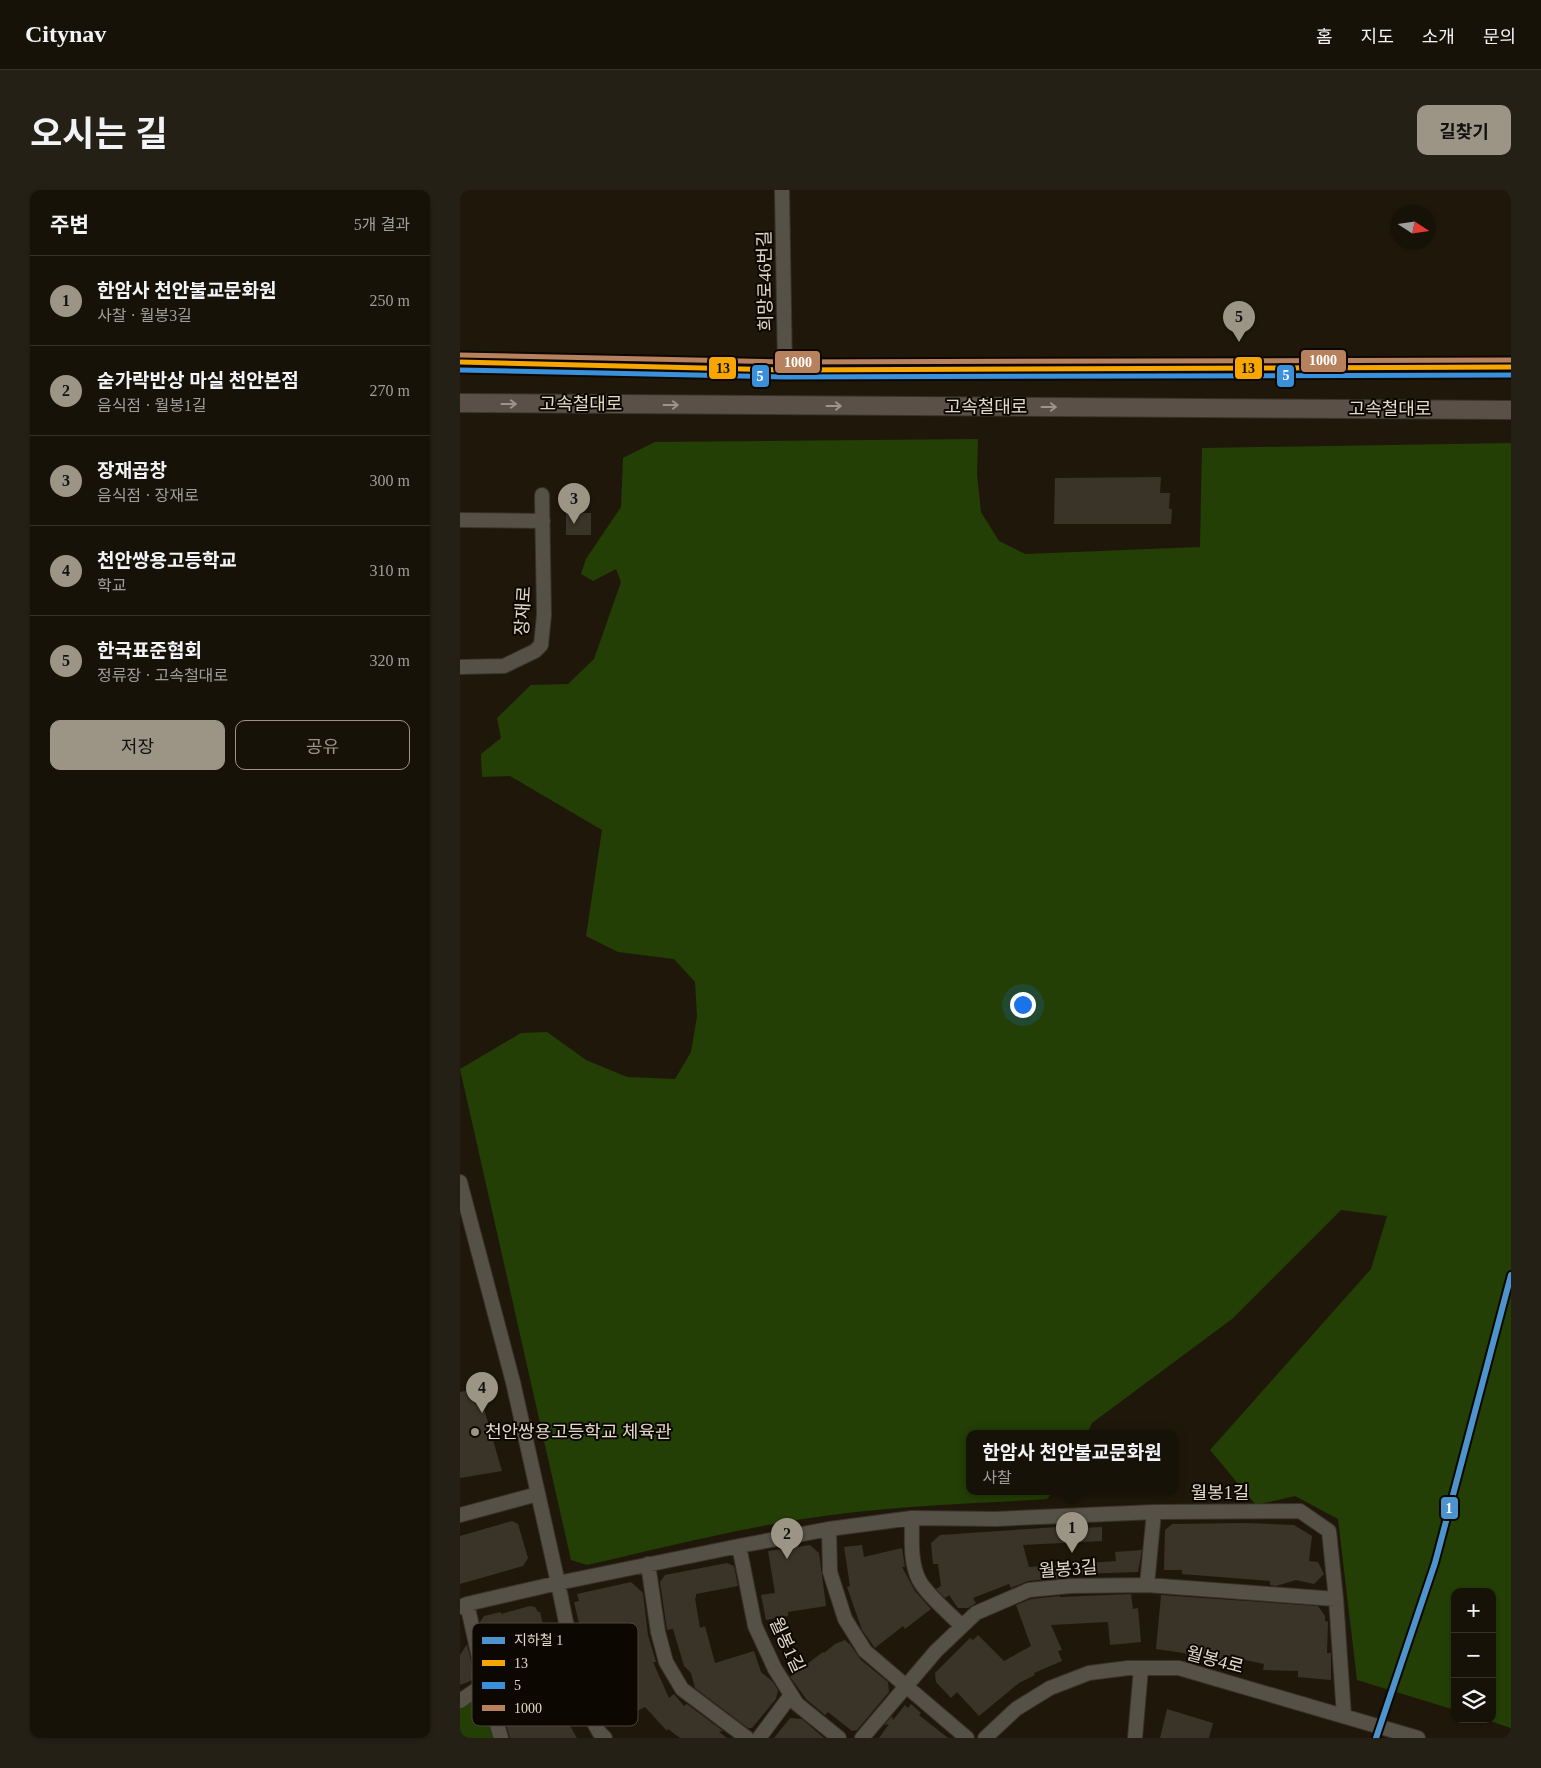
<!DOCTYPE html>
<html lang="ko">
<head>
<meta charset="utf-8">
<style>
	:root { --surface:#171208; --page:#242016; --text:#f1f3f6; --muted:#9e9e9c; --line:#363229; --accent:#9c9586 }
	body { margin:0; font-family:"Times New Roman","Noto Sans KR",serif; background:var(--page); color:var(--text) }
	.controls { position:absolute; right:15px; bottom:15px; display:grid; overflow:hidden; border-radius:10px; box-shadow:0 1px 4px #0004 }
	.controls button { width:45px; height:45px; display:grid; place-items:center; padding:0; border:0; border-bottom:1px solid var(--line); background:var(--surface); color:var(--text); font:25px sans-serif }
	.compass { position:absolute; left:931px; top:15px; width:45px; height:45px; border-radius:50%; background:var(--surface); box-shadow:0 1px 4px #0004; rotate:102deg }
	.you { position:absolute; left:562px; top:814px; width:18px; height:18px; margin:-12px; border:4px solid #fff; border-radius:50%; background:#1a73e8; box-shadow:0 0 0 8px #1a73e833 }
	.badge { display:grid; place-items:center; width:32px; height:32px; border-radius:50%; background:var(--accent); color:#111; font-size:16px; font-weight:700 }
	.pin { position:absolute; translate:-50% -41px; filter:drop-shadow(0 1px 2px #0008) }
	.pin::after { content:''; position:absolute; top:26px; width:18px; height:15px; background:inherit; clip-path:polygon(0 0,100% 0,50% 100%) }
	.popup { position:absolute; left:506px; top:1240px; width:212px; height:65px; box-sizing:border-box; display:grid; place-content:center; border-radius:10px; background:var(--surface); filter:drop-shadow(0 1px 4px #0005); font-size:16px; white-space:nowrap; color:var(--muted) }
	.popup b { font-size:19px; color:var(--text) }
	.popup::after { content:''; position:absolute; left:50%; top:100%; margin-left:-10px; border:10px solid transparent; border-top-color:var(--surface) }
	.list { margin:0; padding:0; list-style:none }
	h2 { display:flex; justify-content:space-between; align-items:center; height:65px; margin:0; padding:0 20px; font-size:21px }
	h2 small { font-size:16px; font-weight:400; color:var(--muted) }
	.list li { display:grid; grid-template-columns:32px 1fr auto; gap:15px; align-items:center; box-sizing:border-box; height:90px; padding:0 20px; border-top:1px solid var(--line) }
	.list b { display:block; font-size:19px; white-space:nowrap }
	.list p { margin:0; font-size:16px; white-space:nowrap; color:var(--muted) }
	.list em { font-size:16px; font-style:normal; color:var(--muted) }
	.actions { display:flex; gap:10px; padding:15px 20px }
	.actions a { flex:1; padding:11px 0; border:1px solid var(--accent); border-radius:10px; text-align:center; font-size:18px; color:var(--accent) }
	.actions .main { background:var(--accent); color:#111 }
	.icon { flex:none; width:28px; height:28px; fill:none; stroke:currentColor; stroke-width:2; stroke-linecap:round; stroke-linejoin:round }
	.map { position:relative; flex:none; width:1051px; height:1548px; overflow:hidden; border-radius:10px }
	header { display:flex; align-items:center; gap:30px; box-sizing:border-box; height:70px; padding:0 25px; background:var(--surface); border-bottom:1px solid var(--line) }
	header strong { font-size:24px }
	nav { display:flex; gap:28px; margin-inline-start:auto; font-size:18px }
	.intro { display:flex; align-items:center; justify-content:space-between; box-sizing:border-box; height:120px; padding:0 30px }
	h1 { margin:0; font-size:35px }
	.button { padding:12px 22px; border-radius:10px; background:var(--accent); color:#111; font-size:18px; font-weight:700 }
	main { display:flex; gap:30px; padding:0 30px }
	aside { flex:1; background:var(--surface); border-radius:10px; box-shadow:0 1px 4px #0004 }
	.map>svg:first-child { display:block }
	.green { fill:#233f06 }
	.building { fill:#3a3328 }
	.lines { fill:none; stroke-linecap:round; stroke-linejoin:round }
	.minor-casing { stroke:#39332a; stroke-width:16 }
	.major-casing { stroke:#39332a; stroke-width:20 }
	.minor { stroke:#565147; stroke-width:14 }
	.major { stroke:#5b5048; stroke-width:18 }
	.bus-1-casing { stroke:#0c0701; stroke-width:9 }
	.bus-2-casing { stroke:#0c0701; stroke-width:9 }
	.bus-3-casing { stroke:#0c0701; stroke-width:9 }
	.bus-1 { stroke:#f7a600; stroke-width:5 }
	.bus-2 { stroke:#3a90db; stroke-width:5 }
	.bus-3 { stroke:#b6815c; stroke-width:5 }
	.metro-1-casing { stroke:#0c0701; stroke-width:10 }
	.metro-1 { stroke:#4d94ce; stroke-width:6 }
	.oneway { stroke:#9e9488 }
	.poi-dot { fill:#9c9586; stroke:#0c0701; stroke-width:2 }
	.labels { text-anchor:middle; stroke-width:4; stroke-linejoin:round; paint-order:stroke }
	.street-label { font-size:18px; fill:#e0d8c8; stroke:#0c0701 }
	.poi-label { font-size:18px; fill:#e0d8c8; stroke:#0c0701; text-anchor:start }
	.key { fill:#0c0701; stroke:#4c463d; stroke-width:1 }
	.key-label { font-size:14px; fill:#e0d8c8 }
	.line-badge { stroke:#0c0701; stroke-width:2 }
	.badge-label { font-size:14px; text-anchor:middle; font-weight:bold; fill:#fff }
	.pale-badge-label { font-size:14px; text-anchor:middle; font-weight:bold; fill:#111 }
</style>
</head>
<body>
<header>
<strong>Citynav</strong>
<nav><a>홈</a><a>지도</a><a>소개</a><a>문의</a></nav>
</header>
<div class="intro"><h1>오시는 길</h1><a class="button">길찾기</a></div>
<main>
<aside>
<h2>주변<small>5개 결과</small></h2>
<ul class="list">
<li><span class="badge">1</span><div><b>한암사 천안불교문화원</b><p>사찰 · 월봉3길</p></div><em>250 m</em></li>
<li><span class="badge">2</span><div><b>숟가락반상 마실 천안본점</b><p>음식점 · 월봉1길</p></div><em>270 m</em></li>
<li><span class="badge">3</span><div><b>장재곱창</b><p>음식점 · 장재로</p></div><em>300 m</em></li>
<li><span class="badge">4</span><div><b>천안쌍용고등학교</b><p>학교</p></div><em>310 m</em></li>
<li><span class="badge">5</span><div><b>한국표준협회</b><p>정류장 · 고속철대로</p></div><em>320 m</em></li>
</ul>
<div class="actions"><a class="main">저장</a><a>공유</a></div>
</aside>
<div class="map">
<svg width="1051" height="1548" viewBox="0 0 1051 1548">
	<rect width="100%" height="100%" fill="#1f180a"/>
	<path class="green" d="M518 249 517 284 521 322 539 351 565 364 740 357 742 258 1051 253V1538L1024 1529H1032V1402H995V1520L897 1490 878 1329 835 1306 796 1315 750 1260 911 1079 927 1026 881 1020 772 1129 632 1233 627 1244H510V1302H593L587 1309C520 1313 453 1315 387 1323 299 1333 213 1355 127 1375L111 1370 0 879 61 843 87 842 126 870 167 887 215 889 231 862 237 826 235 792 214 769 158 762 126 746 142 640 50 586 22 587 21 564 41 548 37 528 71 495 108 494 134 469 161 392 156 379 133 391 121 384 126 369 161 317 163 268 195 252Z
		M18 1504 23 1506 37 1548H0V1516Z"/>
	<path class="building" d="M701 287 700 303H710L709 319H712L711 334H594L595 288Z
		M106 323H131V345H106Z
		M18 1198 42 1281 0 1288V1202Z
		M52 1331 58 1334 68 1368 63 1376 0 1394V1346Z
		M785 1333 834 1335 852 1346 849 1371 858 1372 864 1384 854 1394 836 1390 816 1396 810 1395V1391L722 1384V1380H704L705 1340 712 1334Z
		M598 1337V1339L642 1337V1351L563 1355 569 1377 598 1375 599 1388 568 1391 551 1398 549 1394 513 1408 516 1413 508 1418H498L489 1405 485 1408 476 1399 481 1396 478 1374H473L471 1353 480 1345Z
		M350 1355 359 1363 366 1416 328 1422V1426L306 1430 301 1405 315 1403 308 1361Z
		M402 1355 404 1367 442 1358 445 1377H442L455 1401 471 1419 445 1439 443 1436 415 1458 402 1440 387 1397 390 1396 384 1357Z
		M682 1360 678 1382 616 1384V1374L656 1371 655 1362Z
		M267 1373 274 1376 278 1396 236 1404V1408H235L240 1438 245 1436 255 1473 294 1461 301 1482 313 1492 318 1500 316 1509 292 1538H288L235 1498 231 1483 224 1476 213 1439 207 1440 200 1392 205 1385Z
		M171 1392 183 1403 188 1445 196 1472H193L209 1508 214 1504 224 1516 227 1514 263 1541 259 1542 267 1548H220L208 1539 207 1541 185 1517 153 1533 134 1496 114 1412 119 1411 117 1404Z
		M671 1404 673 1419 678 1418 681 1452 650 1455 648 1432 591 1435 602 1460 598 1461 602 1471 574 1483 575 1485 559 1493 519 1526 497 1502 491 1508 476 1492 475 1483 510 1448 513 1450 518 1445 544 1471 571 1456 556 1415 571 1409 600 1406V1407Z
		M701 1405 858 1416 865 1426V1431L868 1432 867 1463H871V1490L838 1487V1481L803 1480 804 1474 763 1465V1470L737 1468V1465L696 1459Z
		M70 1416 75 1417 78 1422H80L91 1467H93L109 1526 105 1527 117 1548H50L33 1492 20 1432 24 1426 41 1422V1424Z
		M385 1450 389 1454V1453L401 1470 428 1492 429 1502 397 1540 392 1541 368 1522 365 1525 347 1510 330 1487 363 1462 364 1463 375 1454Z
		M7 1454 15 1488 13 1490 0 1495V1465Z
		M451 1514 461 1523 459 1525 488 1548H419L429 1534 424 1535 432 1526 433 1530 445 1515 448 1518Z
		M707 1519 753 1533 749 1548H700Z
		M330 1528 342 1529 364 1548H314Z"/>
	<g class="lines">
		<defs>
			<path id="minor" d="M322 0 325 180
				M0 330 83 331
				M0 477 44 476 75 461 81 455 84 425 82 305
				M0 992 53 1192 98 1393 122 1511 139 1542 145 1548
				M0 1325 78 1304
				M452 1328C452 1349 450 1372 459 1390 467 1405 490 1424 502 1436
				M369 1339 370 1382 385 1429 405 1461 507 1548
				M279 1356 295 1436 315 1479 337 1514 379 1548
				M188 1374 198 1442 206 1472 222 1499 287 1548
				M687 1395 694 1322
				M7 1414 25 1494 41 1548
				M0 1417 7 1414 98 1393 279 1356 369 1339 452 1328 536 1329 694 1322 840 1321 869 1341 876 1409 884 1526
				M0 1511 25 1494
				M299 1548 331 1505
				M402 1548 476 1461 516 1423 569 1400 610 1396 687 1395 876 1409
				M525 1548 556 1519 590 1498 629 1483 668 1478H719L958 1548
				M675 1548 681 1478"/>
			<path id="major" d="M0 172 325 180 1051 177
				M0 213 1051 220"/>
		</defs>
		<use href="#minor" class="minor-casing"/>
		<use href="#major" class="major-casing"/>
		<use href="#minor" class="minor"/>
		<use href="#major" class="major"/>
		<defs>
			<path id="bus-1" d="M0 172 325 180 1051 177"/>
			<path id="bus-2" d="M0 180 325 187 1051 185"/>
			<path id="bus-3" d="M0 165 325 172 1051 170"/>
		</defs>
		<use href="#bus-1" class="bus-1-casing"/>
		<use href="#bus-2" class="bus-2-casing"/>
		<use href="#bus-3" class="bus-3-casing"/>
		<use href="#bus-1" class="bus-1"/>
		<use href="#bus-2" class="bus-2"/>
		<use href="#bus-3" class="bus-3"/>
		<defs>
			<path id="metro-1" d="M916 1548 975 1373 1051 1085"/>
		</defs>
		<use href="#metro-1" class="metro-1-casing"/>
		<use href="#metro-1" class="metro-1"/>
	</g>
	<defs><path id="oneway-shaft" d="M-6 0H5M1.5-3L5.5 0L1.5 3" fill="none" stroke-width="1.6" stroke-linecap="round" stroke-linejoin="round" transform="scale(1.25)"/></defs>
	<g class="oneway">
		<use href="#oneway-shaft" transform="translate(49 214)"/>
		<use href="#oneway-shaft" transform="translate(211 215)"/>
		<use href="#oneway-shaft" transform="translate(374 216)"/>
		<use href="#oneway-shaft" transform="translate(589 217)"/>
	</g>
	<circle class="poi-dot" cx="15" cy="1242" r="5"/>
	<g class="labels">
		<g class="street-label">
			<text transform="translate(305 91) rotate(-91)" y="6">희망로46번길</text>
			<text x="121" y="220">고속철대로</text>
			<text x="526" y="223">고속철대로</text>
			<text x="930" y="225">고속철대로</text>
			<text transform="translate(63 421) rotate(-87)" y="6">장재로</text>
			<text x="760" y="1309">월봉1길</text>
			<text transform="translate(608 1379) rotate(-4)" y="6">월봉3길</text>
			<text transform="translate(327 1455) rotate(65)" y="6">월봉1길</text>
			<text transform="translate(755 1470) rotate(15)" y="6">월봉4로</text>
		</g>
		<g class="poi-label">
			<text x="25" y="1248">천안쌍용고등학교 체육관</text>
		</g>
	</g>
	<rect x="12" y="1433" width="166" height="103" rx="8" class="key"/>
	<rect x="22" y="1447" width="23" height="7" fill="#4d94ce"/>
	<rect x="22" y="1470" width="23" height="6" fill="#f7a600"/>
	<rect x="22" y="1492" width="23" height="7" fill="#3a90db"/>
	<rect x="22" y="1515" width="23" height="6" fill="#b6815c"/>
	<g class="key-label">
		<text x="54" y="1455">지하철 1</text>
		<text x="54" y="1478">13</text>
		<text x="54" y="1500">5</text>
		<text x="54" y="1523">1000</text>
	</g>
	<g class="line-badge">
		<rect x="840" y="159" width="47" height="24" rx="5" fill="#b6815c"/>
		<rect x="314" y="160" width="47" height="24" rx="5" fill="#b6815c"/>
		<rect x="774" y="166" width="29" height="24" rx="5" fill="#f7a600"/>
		<rect x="248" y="166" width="29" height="24" rx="5" fill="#f7a600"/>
		<rect x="816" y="174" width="19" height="24" rx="5" fill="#3a90db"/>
		<rect x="291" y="174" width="19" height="24" rx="5" fill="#3a90db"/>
		<rect x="980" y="1306" width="19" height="24" rx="5" fill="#4d94ce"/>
	</g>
	<g class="badge-label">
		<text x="863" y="175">1000</text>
		<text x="338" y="177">1000</text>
		<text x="826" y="190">5</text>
		<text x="300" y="191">5</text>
		<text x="989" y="1323">1</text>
	</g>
	<g class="pale-badge-label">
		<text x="788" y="183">13</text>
		<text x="263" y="183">13</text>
	</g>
</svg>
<div class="controls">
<button>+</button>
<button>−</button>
<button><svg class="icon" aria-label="layers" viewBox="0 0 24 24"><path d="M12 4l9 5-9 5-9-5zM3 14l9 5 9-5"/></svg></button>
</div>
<svg class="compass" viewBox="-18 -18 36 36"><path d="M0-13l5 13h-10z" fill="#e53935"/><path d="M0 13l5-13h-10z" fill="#9e9e9c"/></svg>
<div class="you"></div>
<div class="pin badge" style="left:612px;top:1363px">1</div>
<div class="popup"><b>한암사 천안불교문화원</b>사찰</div>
<div class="pin badge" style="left:327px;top:1369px">2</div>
<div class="pin badge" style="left:114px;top:334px">3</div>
<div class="pin badge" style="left:22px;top:1223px">4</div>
<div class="pin badge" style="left:779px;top:152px">5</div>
</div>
</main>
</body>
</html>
